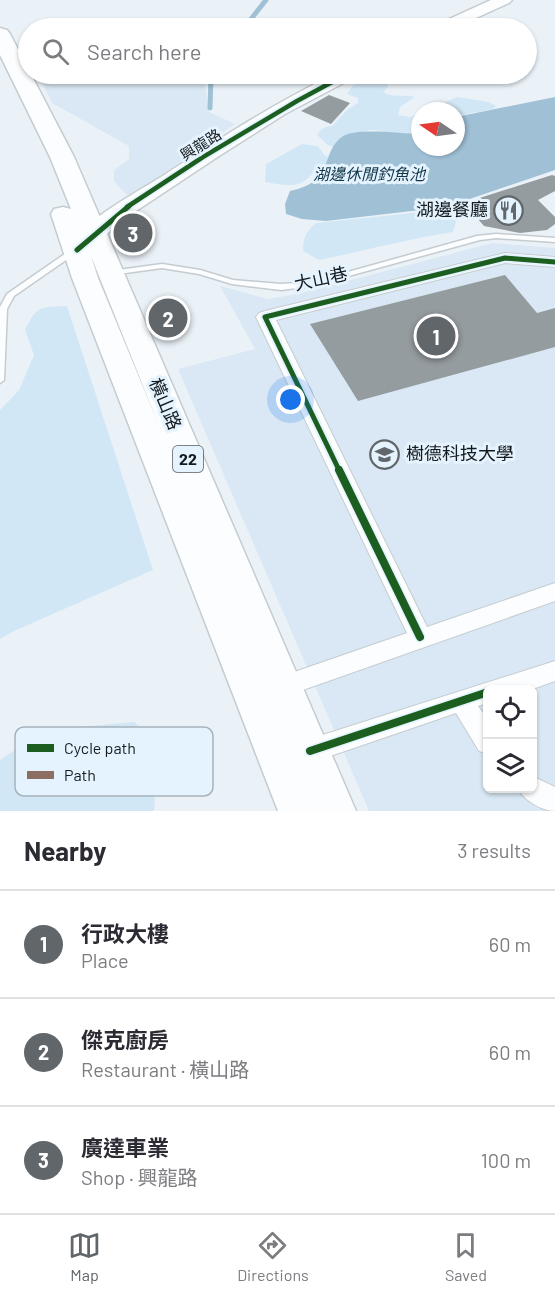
<!DOCTYPE html>
<html lang="en">
<head>
<meta charset="utf-8">
<style>
	:root { --surface:#fff; --page:#f7f7f7; --text:#2b2b33; --muted:#7c7c81; --line:#e1e1e2; --accent:#60666a }
	body { margin:0; font-family:Barlow,"Noto Sans TC",sans-serif; background:var(--page); color:var(--text) }
	.controls { position:absolute; right:18px; bottom:18px; display:grid; overflow:hidden; border-radius:9px; box-shadow:0 2px 4px #0004 }
	.controls button { width:54px; height:54px; display:grid; place-items:center; padding:0; border:0; border-bottom:2px solid var(--line); background:var(--surface); color:var(--text); font:30px sans-serif }
	.compass { position:absolute; left:411px; top:102px; width:54px; height:54px; border-radius:50%; background:var(--surface); box-shadow:0 2px 4px #0004; rotate:283deg }
	.you { position:absolute; left:291px; top:400px; width:21px; height:21px; margin:-15px; border:4px solid #fff; border-radius:50%; background:#1a73e8; box-shadow:0 0 0 9px #1a73e833 }
	.badge { display:grid; place-items:center; width:39px; height:39px; border-radius:50%; background:var(--accent); color:#fff; font-size:20px; font-weight:700 }
	.pin { position:absolute; translate:-50% -50%; border:3px solid #fff; box-shadow:0 2px 6px #0006 }
	.list { margin:0; padding:0; list-style:none }
	h2 { display:flex; justify-content:space-between; align-items:center; height:78px; margin:0; padding:0 24px; font-size:26px }
	h2 small { font-size:20px; font-weight:400; color:var(--muted) }
	.list li { display:grid; grid-template-columns:39px 1fr auto; gap:18px; align-items:center; box-sizing:border-box; height:108px; padding:0 24px; border-top:2px solid var(--line) }
	.list b { display:block; font-size:22px; white-space:nowrap }
	.list p { margin:0; font-size:20px; white-space:nowrap; color:var(--muted) }
	.list em { font-size:20px; font-style:normal; color:var(--muted) }
	.icon { flex:none; width:33px; height:33px; fill:none; stroke:currentColor; stroke-width:2; stroke-linecap:round; stroke-linejoin:round }
	.map { position:relative; flex:none; width:555px; height:811px; overflow:hidden }
	.search { position:absolute; background:var(--surface); box-shadow:0 2px 4px #0004; left:18px; right:18px; top:18px; height:66px; display:flex; align-items:center; gap:15px; box-sizing:border-box; padding:0 21px; border-radius:33px; color:var(--muted); font-size:22px }
	.sheet { height:402px; background:var(--surface) }
	nav { display:flex; justify-content:space-around; align-items:center; box-sizing:border-box; height:84px; border-top:2px solid var(--line); background:var(--surface); font-size:16px; color:var(--muted) }
	nav a { display:grid; justify-items:center; gap:3px }
	nav .on { color:var(--accent) }
	.map>svg:first-child { display:block }
	.built { fill:#d9e8f4; fill-rule:evenodd }
	.green { fill:#d2e7f6 }
	.water { fill:#a0c0d6 }
	.lines { fill:none; stroke-linecap:round; stroke-linejoin:round }
	.stream { stroke:#a0c0d6; stroke-width:5 }
	.building { fill:#959ca0 }
	.service-casing { stroke:#c5ccd0; stroke-width:3 }
	.minor-casing { stroke:#c5ccd0; stroke-width:2 }
	.tertiary-casing { stroke:#c5ccd0; stroke-width:3 }
	.primary-casing { stroke:#c5ccd0; stroke-width:3 }
	.service { fill:#fcfdfe; fill-rule:evenodd }
	.minor { fill:#fcfdfe; fill-rule:evenodd }
	.tertiary { fill:#fcfdfe; fill-rule:evenodd }
	.primary { fill:#fcfdfe; fill-rule:evenodd }
	.quiet { stroke:#8d6e63; stroke-width:3; stroke-dasharray:7 3; stroke-linecap:butt }
	.cycleway-far2-casing { stroke:#e4f3fe; stroke-width:8 }
	.cycleway-far1-casing { stroke:#e4f3fe; stroke-width:9 }
	.cycleway-casing { stroke:#e4f3fe; stroke-width:11 }
	.cycleway-far2 { stroke:#1b5e20; stroke-width:4.5 }
	.cycleway-far1 { stroke:#1b5e20; stroke-width:5 }
	.cycleway { stroke:#1b5e20; stroke-width:8 }
	.labels { text-anchor:middle; stroke-width:6; stroke-linejoin:round; paint-order:stroke }
	.far-street-label { font-size:15px; fill:#151a1e; stroke:#e4f3fe }
	.far-water-label { font-size:16px; font-style:italic; fill:#103449; stroke:#e4f3fe }
	.shield { fill:#e4f3fe; stroke:#535b61; stroke-width:1.5 }
	.shield-label { font-size:16px; font-weight:bold; fill:#151a1e }
	.poi-label { font-size:18px; fill:#151a1e; stroke:#e4f3fe; text-anchor:end }
	.street-label { font-size:18px; fill:#151a1e; stroke:#e4f3fe }
	.key { fill:#e4f3fe; stroke:#a6b2bb; stroke-width:1.5 }
	.key-label { font-size:16px; fill:#151a1e }
</style>
</head>
<body>
<div class="map">
<svg width="555" height="811" viewBox="0 0 555 811">
	<rect width="100%" height="100%" fill="#eaf2f8"/>
	<path class="built" d="M38 74H203L209 112 235 124 131 196 126 194 114 181V170L129 159V146L52 103Z
		M492 243 555 248V811H369L178 369 255 349 220 286 268 299 302 293ZM488 690H532V788H488Z"/>
	<path class="green" d="M370 79 387 82 388 87 383 92C391 98 405 94 415 97L400 107 398 115 410 117 420 113V132C398 144 383 124 363 132 355 135 346 143 338 148L328 145 317 135C321 129 325 126 332 126L347 110 358 103V98L347 94 353 85Z
		M457 97 489 102 496 106 493 109 456 116V111H426Z
		M302 144 318 146 325 156 337 157 335 170 322 166C314 170 310 178 303 182 292 188 277 184 265 182L266 164Z
		M451 209 459 213 453 232C407 239 364 251 319 260L303 251C303 238 306 231 316 223Z
		M67 306 153 570 14 631 0 639V410L19 390 34 355 25 330C37 305 40 307 67 306Z
		M134 722 159 744 154 811H0V760L45 730Z"/>
	<path class="water" d="M555 97V170L449 206 420 210 326 221 302 219 286 214 285 204 290 191C337 181 319 154 342 137 355 127 402 134 420 134V147H456V117Z"/>
	<g class="lines">
		<path class="stream" d="M244 28 266 0
			M210 108 211 74"/>
	</g>
	<path class="building" d="M329 95 350 103 331 124 301 111Z
		M552 175 555 176V191L538 200 555 217V224L547 230 520 233 484 226 464 203Z
		M505 275 537 313 555 308V347L358 401 310 324Z"/>
	<g class="lines">
		<defs>
			<path id="service" d="M496 234 555 238V242L496 238 480 240 312 286 281 290 232 284 199 274 162 268 111 275 107 273 111 271 162 264 200 270 233 280 281 284 312 282 477 236Z
				M72 249H78L79 251 14 296 7 309 4 380 0 383V307L7 294Z"/>
			<path id="minor" d="M505 253 555 257V267L505 263 276 320 427 627 555 583V601L283 697 274 693 271 686 274 679 407 633 256 317 259 313 265 311Z
				M555 661V681L530 690H488V703L478 706 488 720V754L479 751 456 713 310 763 301 759 297 751 301 743 310 739Z
				M532 776 555 787V811C542 811 523 800 518 788H532Z"/>
			<path id="tertiary" d="M491 0H512L509 3 454 28H434L436 25Z
				M335 74H355L353 78 285 114 219 156 130 215 87 250 80 252 73 250 70 246C90 216 131 196 161 177 218 140 274 103 335 74Z"/>
			<path id="primary" d="M0 28 7 30 10 34 74 157 356 811H278L72 278 51 214 54 209 63 207 71 209 50 157 0 55ZM91 256 160 428 98 278Z"/>
		</defs>
		<use href="#service" class="service-casing"/>
		<use href="#minor" class="minor-casing"/>
		<use href="#tertiary" class="tertiary-casing"/>
		<use href="#primary" class="primary-casing"/>
		<use href="#service" class="service"/>
		<use href="#minor" class="minor"/>
		<use href="#tertiary" class="tertiary"/>
		<use href="#primary" class="primary"/>
		<path class="quiet" d="M290 74 331 81"/>
		<defs>
			<path id="cycleway-far2" d="M127 207 203 157 297 101 347 74"/>
			<path id="cycleway-far1" d="M77 250 129 206
				M340 472 265 317 505 258 555 262"/>
			<path id="cycleway" d="M339 470 420 637
				M310 751 488 692"/>
		</defs>
		<use href="#cycleway-far2" class="cycleway-far2-casing"/>
		<use href="#cycleway-far1" class="cycleway-far1-casing"/>
		<use href="#cycleway" class="cycleway-casing"/>
		<use href="#cycleway-far2" class="cycleway-far2"/>
		<use href="#cycleway-far1" class="cycleway-far1"/>
		<use href="#cycleway" class="cycleway"/>
	</g>
	<defs>
		<symbol id="restaurant-ring" viewBox="-11 -11 22 22"><circle r="9.5" fill="#e4f3fe" stroke="#60666a" stroke-width="1.5"/><path d="M-5-6h1v4h1v-4h1v4h1v-4h1v5L-1.5 .5V6h-2V.5L-5-1ZM5-6V6H3V1.5H1.5Q1.5-4 5-6Z" fill="#60666a"/></symbol>
		<symbol id="university-ring" viewBox="-11 -11 22 22"><circle r="9.5" fill="#e4f3fe" stroke="#60666a" stroke-width="1.5"/><path d="M0-5L7-2L0 1L-7-2ZM-4 1L0 2.5L4 1V4Q0 6-4 4Z" fill="#60666a"/></symbol>
	</defs>
	<g fill-rule="evenodd">
		<use href="#restaurant-ring" x="492" y="194" width="33" height="33"/>
		<use href="#university-ring" x="368" y="438" width="33" height="33"/>
	</g>
	<g class="labels">
		<g class="far-street-label">
			<text transform="translate(201 145) rotate(-32)" y="5">興龍路</text>
		</g>
		<g class="far-water-label">
			<text x="369" y="180">湖邊休閒釣魚池</text>
		</g>
		<rect class="shield" x="173" y="446" width="30" height="26" rx="4.5"/>
		<g class="shield-label">
			<text x="188" y="465">22</text>
		</g>
		<g class="poi-label">
			<text x="488" y="216">湖邊餐廳</text>
			<text x="406" y="460" text-anchor="start">樹德科技大學</text>
		</g>
		<g class="street-label">
			<text transform="translate(321 279) rotate(-12)" y="6">大山巷</text>
			<text transform="translate(165 404) rotate(67)" y="6">橫山路</text>
		</g>
	</g>
	<rect x="15" y="727" width="198" height="69" rx="9" class="key"/>
	<rect x="27" y="744" width="27" height="8" fill="#1b5e20"/>
	<rect x="27" y="771" width="27" height="8" fill="#8d6e63"/>
	<g class="key-label">
		<text x="64" y="754">Cycle path</text>
		<text x="64" y="781">Path</text>
	</g>
</svg>
<div class="controls">
<button><svg class="icon" aria-label="locate" viewBox="0 0 24 24"><circle cx="12" cy="12" r="6"/><path d="M12 2v4M12 18v4M2 12h4M18 12h4"/></svg></button>
<button><svg class="icon" aria-label="layers" viewBox="0 0 24 24"><path d="M12 4l9 5-9 5-9-5zM3 14l9 5 9-5"/></svg></button>
</div>
<svg class="compass" viewBox="-18 -18 36 36"><path d="M0-13l5 13h-10z" fill="#e53935"/><path d="M0 13l5-13h-10z" fill="#7c7c81"/></svg>
<div class="you"></div>
<div class="pin badge" style="left:436px;top:336px">1</div>
<div class="pin badge" style="left:168px;top:318px">2</div>
<div class="pin badge" style="left:133px;top:233px">3</div>
<div class="search"><svg class="icon" aria-label="search" viewBox="0 0 24 24"><circle cx="10" cy="10" r="6"/><path d="M15 15l6 6"/></svg>Search here</div>
</div>
<section class="sheet">
<h2>Nearby<small>3 results</small></h2>
<ul class="list">
<li><span class="badge">1</span><div><b>行政大樓</b><p>Place</p></div><em>60 m</em></li>
<li><span class="badge">2</span><div><b>傑克廚房</b><p>Restaurant · 橫山路</p></div><em>60 m</em></li>
<li><span class="badge">3</span><div><b>廣達車業</b><p>Shop · 興龍路</p></div><em>100 m</em></li>
</ul>
</section>
<nav>
<a class="on"><svg class="icon" aria-label="map" viewBox="0 0 24 24"><path d="M3 6l6-2 6 2 6-2v14l-6 2-6-2-6 2zM9 4v14M15 6v14"/></svg>Map</a>
<a><svg class="icon" aria-label="directions" viewBox="0 0 24 24"><path d="M12 3l9 9-9 9-9-9zM9 14v-3h6M13 9l2 2-2 2"/></svg>Directions</a>
<a><svg class="icon" aria-label="saved" viewBox="0 0 24 24"><path d="M7 4h10v16l-5-4-5 4z"/></svg>Saved</a>
</nav>
</body>
</html>
